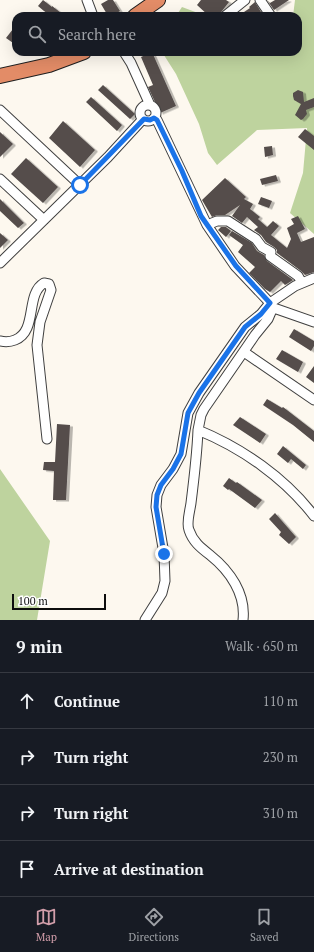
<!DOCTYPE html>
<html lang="en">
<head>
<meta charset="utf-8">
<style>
	:root { --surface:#171b24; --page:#20242c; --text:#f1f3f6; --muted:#9ea1a6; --line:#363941; --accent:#d29eaa }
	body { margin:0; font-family:"PT Serif",serif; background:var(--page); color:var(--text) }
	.scale { position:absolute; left:12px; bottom:10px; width:94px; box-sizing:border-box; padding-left:4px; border:2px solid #0d0d0d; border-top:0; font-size:11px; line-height:14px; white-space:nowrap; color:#0d0d0d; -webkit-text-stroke:3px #fff; paint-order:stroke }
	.stop { position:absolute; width:12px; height:12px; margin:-9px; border:3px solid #1a73e8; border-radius:50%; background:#fff }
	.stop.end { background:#1a73e8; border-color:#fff; box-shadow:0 1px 4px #0008 }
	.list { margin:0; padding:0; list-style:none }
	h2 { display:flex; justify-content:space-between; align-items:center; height:52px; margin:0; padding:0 16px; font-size:17px }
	h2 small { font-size:13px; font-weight:400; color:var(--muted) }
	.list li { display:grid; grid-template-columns:26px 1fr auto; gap:12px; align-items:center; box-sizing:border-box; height:56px; padding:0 16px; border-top:1px solid var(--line) }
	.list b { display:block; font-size:15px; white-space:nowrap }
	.list em { font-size:13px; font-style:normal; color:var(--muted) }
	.icon { flex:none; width:22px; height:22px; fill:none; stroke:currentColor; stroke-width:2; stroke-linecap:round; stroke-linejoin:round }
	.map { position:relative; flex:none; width:314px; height:620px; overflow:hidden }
	.search { position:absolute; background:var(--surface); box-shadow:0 4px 16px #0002; left:12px; right:12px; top:12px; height:44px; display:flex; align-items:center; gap:10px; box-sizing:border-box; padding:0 14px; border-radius:12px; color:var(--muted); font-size:15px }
	.sheet { height:276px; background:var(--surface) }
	nav { display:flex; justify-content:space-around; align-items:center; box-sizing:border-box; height:56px; border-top:1px solid var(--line); background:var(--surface); font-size:11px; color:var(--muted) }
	nav a { display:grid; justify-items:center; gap:2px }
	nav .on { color:var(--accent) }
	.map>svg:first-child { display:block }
	.forest { fill:#bed39e }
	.building { fill:#544d4b; filter:url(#shadow) }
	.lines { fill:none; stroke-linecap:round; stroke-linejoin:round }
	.minor-casing { stroke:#404040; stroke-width:11 }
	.highway-casing { stroke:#1e1e1e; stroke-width:16 }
	.minor { stroke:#fff; stroke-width:9 }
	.highway { stroke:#e38c67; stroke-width:14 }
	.route { stroke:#1a73e8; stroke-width:5 }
</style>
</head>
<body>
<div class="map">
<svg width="314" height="620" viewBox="0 0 314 620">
	<defs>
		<filter id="shadow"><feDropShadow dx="3" dy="1.5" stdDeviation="0" flood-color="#0004"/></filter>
	</defs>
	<rect width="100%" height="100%" fill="#fdf8ef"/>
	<path class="forest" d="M295 0H314V234L290 213 303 173 307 128 257 130 217 165 208 153 199 124 176 74 162 52H298V40L301 39 298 32V16H293Z
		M182 7 206 16H176Z
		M0 469 50 541 37 620H0Z"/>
	<path class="building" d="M43 0 52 7V6L65 16H51L44 11 38 6Z
		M108 0H113L120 11 112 16H108L101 4Z
		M201 0H226L229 2 218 16H209L197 5Z
		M267 0 270 3 275 0H289L274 10Z
		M255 2 261 12 256 16H238L250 8 249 7Z
		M13 29 16 31V45L6 38Z
		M152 52 176 106 160 113 148 87 153 85 141 57Z
		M103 85 135 114 130 119 98 90Z
		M298 90 303 92 304 102 314 98V107L306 110 307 114 303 119 301 120 295 115 301 104 294 100 293 96V93Z
		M91 97 122 125 117 131 86 102Z
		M63 121 95 150 80 167 49 138Z
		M305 129 314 136V150L298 137Z
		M0 132 13 144 0 157Z
		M272 146 273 155 265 157 264 147Z
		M26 158 58 187 43 203 11 174Z
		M276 175 278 181 262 185 260 179Z
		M225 178 246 197 244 199 253 204 250 209 260 217 258 219 267 227 273 221 279 226 271 235 287 248 291 239 287 228 294 224 291 219 298 216 305 229 297 233 301 242 314 237V272L305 275 301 271 277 253V250L274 247 266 242 261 235 254 230 258 227 247 217 242 223 232 216 240 205 225 215H217L212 217 202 200Z
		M261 197 272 201 269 208 258 204Z
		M0 199 24 223 18 228 0 211Z
		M221 227H226L231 231 226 237 218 230Z
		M232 231 252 243 257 251 264 255 267 261 293 280 285 285 281 281 270 292 265 289 249 273 255 267 238 252 243 245 229 235Z
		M0 233 8 240 0 248Z
		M294 329 314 341V346L311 351 289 337Z
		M282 350 303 362 298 372 276 359Z
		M314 366V383L306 377Z
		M267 399 282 408 283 407 314 431V442L293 425 263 405Z
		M240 417 266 434 260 443 233 425Z
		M57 424 70 425 66 500H53L54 471 43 470 44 462H55Z
		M283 446 306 465 303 469 291 459 288 463 277 454Z
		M229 478 236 483 237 482 262 500 255 508 229 489 228 490 223 486Z
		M275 513 296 537 289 544 279 535 281 532 269 519Z"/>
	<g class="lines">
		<defs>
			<path id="minor" d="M87 0 93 16
				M260 0 271 16
				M225 16 245 0
				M124 52 131 63 150 105
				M140 113a8 8 0 1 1 16 0a8 8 0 1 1-16 0Z
				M0 110 80 185
				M154 118 157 120 207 225 235 266 270 303 271 312 268 319 255 335 204 409 201 415 198 430C242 448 285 478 314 516
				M0 179 44 220
				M207 225 217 221H228L256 239 262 247 271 252 270 256 298 276 302 283
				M0 263 108 157 143 119
				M271 307 314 322
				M0 341C5 342 10 342 15 340 38 331 25 294 44 283L49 284 51 290 40 322 37 345 47 439
				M244 352 314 400
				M198 430C197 455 194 479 191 503 190 511 186 523 189 530 193 542 201 548 210 555 230 571 246 594 243 620
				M145 620 162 593 165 581 164 554 156 507 157 495 161 485 173 469 181 454 188 413 199 393 245 327 261 314 270 303 295 286 314 278"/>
			<path id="highway" d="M135 16 158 0
				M0 76 49 65 84 52"/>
		</defs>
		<use href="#minor" class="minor-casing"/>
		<use href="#highway" class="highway-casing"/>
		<use href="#minor" class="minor"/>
		<use href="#highway" class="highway"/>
	</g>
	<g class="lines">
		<path class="route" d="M80 185 144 119 150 120 154 118 157 120 182 171 201 216 236 266 270 303 261 314 245 327 199 393 188 413 181 454 173 469 161 485 157 495 156 507 164 554"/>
	</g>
</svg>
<div class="scale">100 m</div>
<div class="stop" style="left:80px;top:185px"></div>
<div class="stop end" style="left:164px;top:554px"></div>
<div class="search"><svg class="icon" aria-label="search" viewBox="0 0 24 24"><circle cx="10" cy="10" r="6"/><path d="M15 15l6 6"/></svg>Search here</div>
</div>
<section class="sheet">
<h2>9 min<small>Walk · 650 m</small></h2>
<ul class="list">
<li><svg class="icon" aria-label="ahead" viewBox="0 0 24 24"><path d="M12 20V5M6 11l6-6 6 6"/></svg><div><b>Continue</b></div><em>110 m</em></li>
<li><svg class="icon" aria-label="right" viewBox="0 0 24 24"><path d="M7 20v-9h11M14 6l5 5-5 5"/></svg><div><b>Turn right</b></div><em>230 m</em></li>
<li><svg class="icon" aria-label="right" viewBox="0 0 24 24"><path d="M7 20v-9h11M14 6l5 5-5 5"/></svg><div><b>Turn right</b></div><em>310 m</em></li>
<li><svg class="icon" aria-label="arrive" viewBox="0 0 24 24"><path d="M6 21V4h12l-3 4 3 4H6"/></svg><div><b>Arrive at destination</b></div></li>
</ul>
</section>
<nav>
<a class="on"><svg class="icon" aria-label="map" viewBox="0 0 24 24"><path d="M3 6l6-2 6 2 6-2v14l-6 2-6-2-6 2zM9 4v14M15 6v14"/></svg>Map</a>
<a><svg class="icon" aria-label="directions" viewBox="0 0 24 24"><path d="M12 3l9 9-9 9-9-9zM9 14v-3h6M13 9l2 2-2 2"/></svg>Directions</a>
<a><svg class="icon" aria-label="saved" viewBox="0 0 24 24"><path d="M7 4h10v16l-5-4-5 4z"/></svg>Saved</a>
</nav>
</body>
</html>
